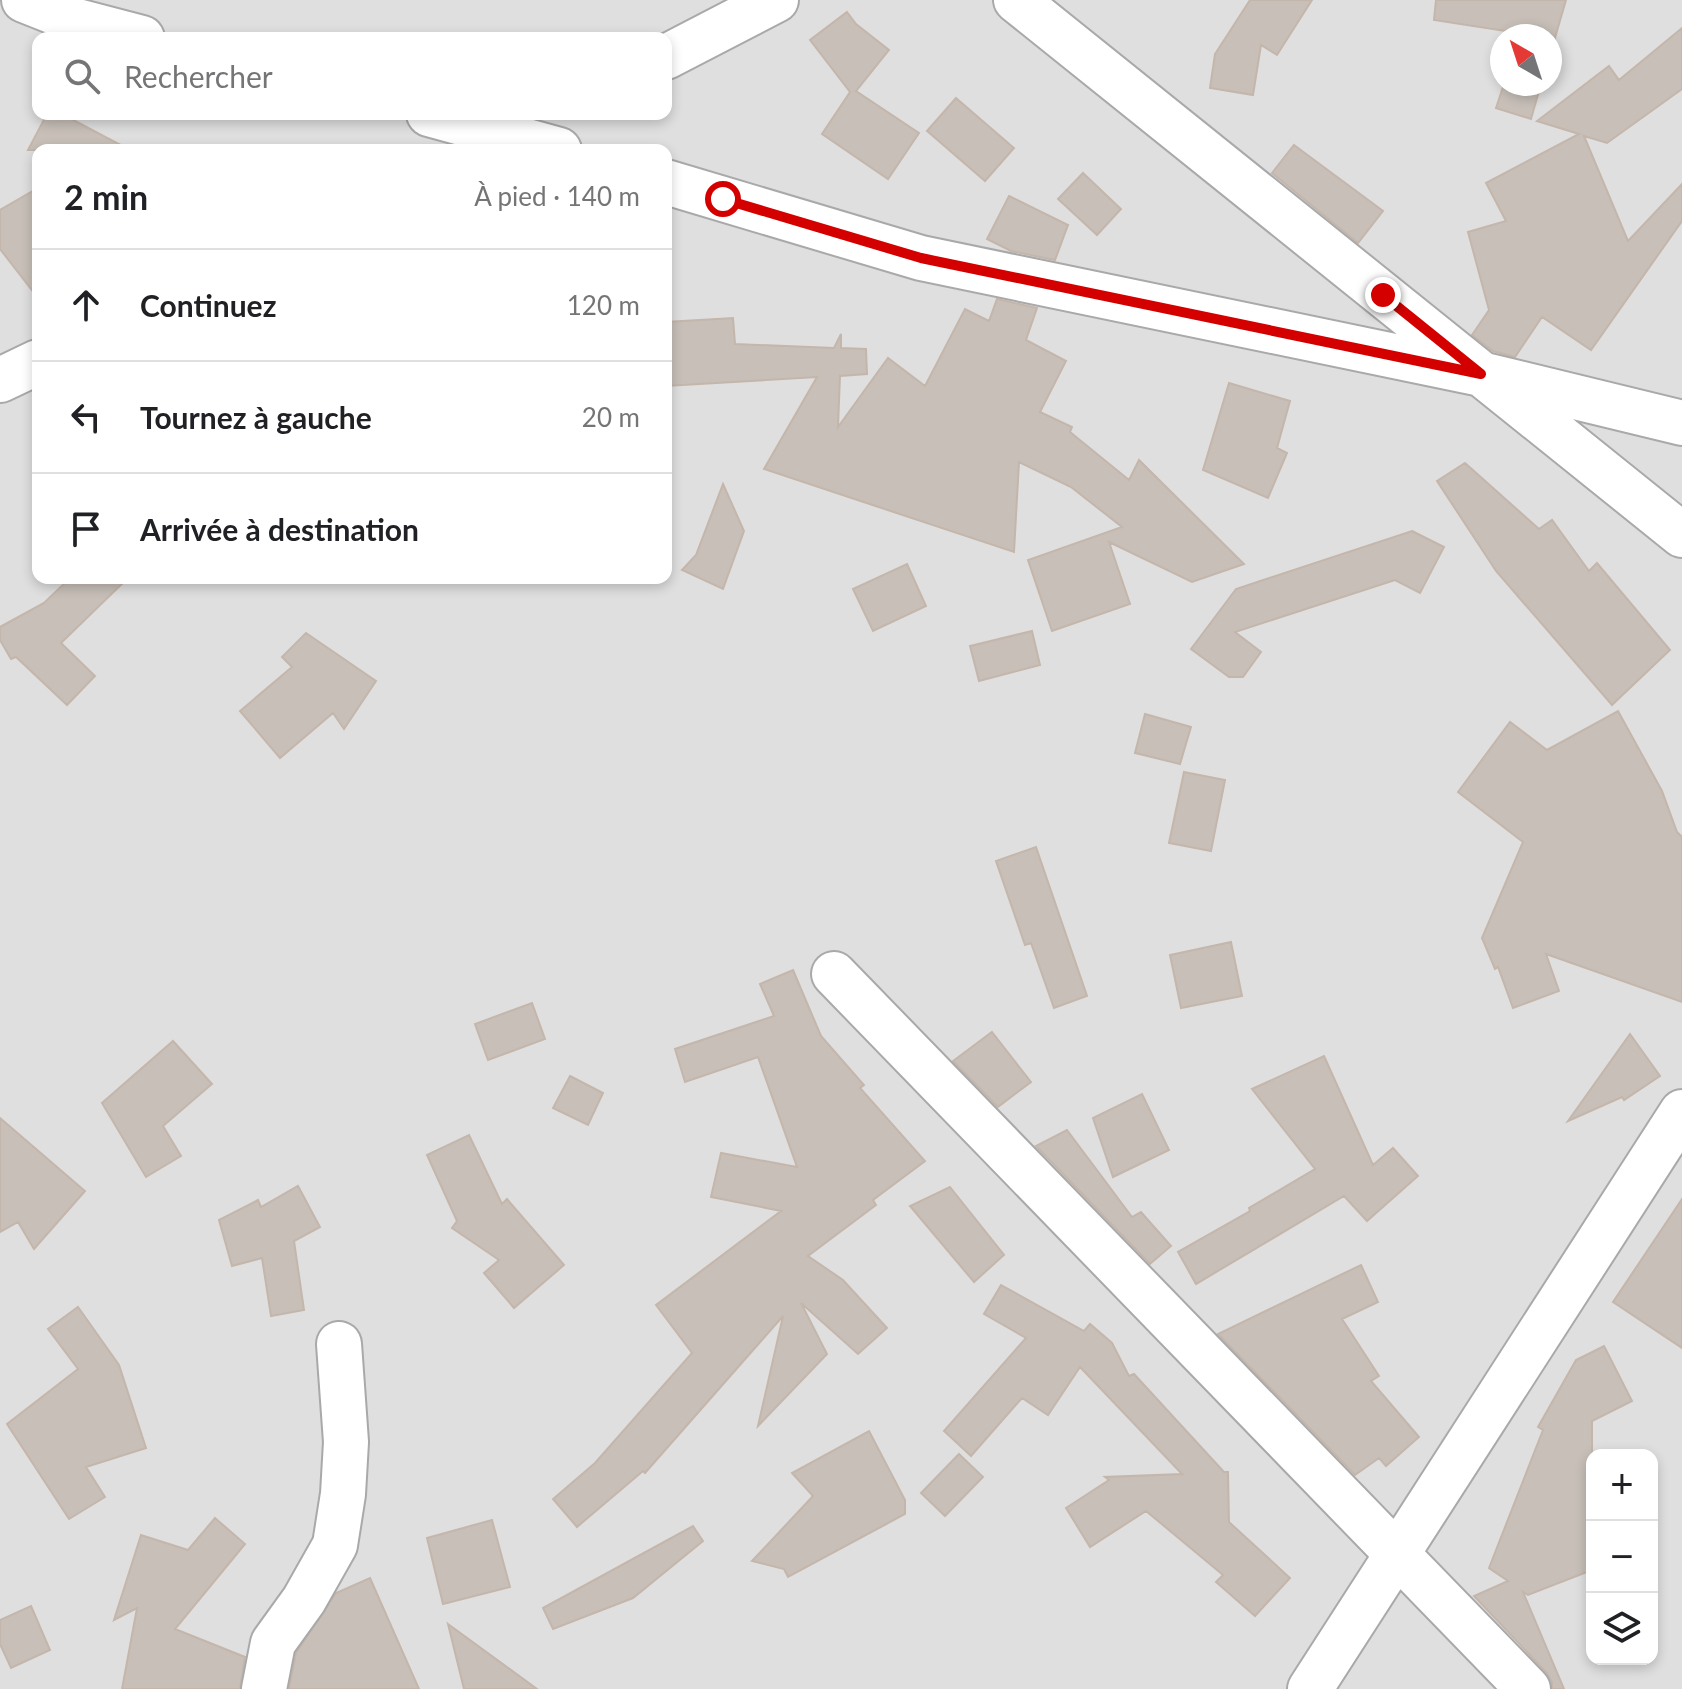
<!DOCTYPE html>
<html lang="fr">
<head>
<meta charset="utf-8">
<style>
	:root { --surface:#fff; --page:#f6f6f6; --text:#202124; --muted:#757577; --line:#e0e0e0 }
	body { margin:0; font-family:Lato,sans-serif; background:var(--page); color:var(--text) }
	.controls { position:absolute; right:24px; bottom:24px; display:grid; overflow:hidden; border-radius:16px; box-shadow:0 4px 12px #0003 }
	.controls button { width:72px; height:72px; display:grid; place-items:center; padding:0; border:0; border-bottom:2px solid var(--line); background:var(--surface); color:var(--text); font:40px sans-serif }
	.compass { position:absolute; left:1490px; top:24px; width:72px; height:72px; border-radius:50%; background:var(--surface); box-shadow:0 4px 12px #0003; rotate:321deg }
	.stop { position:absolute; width:24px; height:24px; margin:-18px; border:6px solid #d40000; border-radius:50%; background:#fff }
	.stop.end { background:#d40000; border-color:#fff; box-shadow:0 2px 8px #0008 }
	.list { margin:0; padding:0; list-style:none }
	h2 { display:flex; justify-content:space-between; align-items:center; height:104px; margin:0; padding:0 32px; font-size:34px }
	h2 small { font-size:26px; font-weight:400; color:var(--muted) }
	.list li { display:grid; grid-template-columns:52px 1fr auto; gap:24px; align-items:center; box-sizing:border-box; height:112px; padding:0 32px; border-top:2px solid var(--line) }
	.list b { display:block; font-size:30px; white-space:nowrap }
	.list em { font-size:26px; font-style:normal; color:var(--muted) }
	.icon { flex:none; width:44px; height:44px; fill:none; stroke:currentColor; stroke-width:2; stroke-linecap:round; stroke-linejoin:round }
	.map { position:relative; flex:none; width:1682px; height:1689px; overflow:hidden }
	.search { position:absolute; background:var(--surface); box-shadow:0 4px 12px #0003; left:32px; top:32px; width:640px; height:88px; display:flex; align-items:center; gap:20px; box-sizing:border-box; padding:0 28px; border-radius:16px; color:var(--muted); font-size:30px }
	.panel { position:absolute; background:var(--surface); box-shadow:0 4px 12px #0003; left:32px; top:144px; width:640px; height:440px; border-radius:16px }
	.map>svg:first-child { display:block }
	.residential { fill:#e0dfdf; fill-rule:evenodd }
	.building { fill:#c7bfb8; stroke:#c4b6ab; stroke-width:2 }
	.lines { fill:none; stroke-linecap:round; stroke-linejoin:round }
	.minor-casing { stroke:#a9a9a9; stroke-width:48 }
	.minor { stroke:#fff; stroke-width:44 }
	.route { stroke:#d40000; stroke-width:10 }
</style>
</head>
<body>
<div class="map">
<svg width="1682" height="1689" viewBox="0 0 1682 1689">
	<rect width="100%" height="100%" fill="#f2efe9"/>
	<path class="residential" d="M0 0H1682V1689H0ZM1502 36H1550V84H1502ZM38 38H666V114H38ZM38 150H666V578H38ZM1592 1455H1652V1659H1592Z"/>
	<path class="building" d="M1250 0H1312L1277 55 1261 45 1253 95 1210 88 1215 54Z
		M1436 0H1566L1550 55V36H1510L1512 32 1434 20Z
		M847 12 856 24 889 50 856 91 919 133 888 179 822 134 850 92 810 40Z
		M1682 28V89L1607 143 1584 136 1628 241 1682 184V221L1591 350 1542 317 1515 357 1493 351 1472 335 1489 310 1468 232 1506 221 1486 183 1579 134 1537 121 1609 66 1619 80Z
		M1504 84H1541L1531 119 1496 108Z
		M956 98 1014 148 985 181 927 131Z
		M47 114H62L130 150H28Z
		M1294 145 1383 211 1358 243 1272 173Z
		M1083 173 1121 209 1097 235 1058 199Z
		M38 188V298L0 249V210Z
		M1009 196 1068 225 1055 260 1011 251 987 239Z
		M997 299 1037 308 1026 340 1066 361 1040 412 1072 427 1070 432 1129 480 1139 460 1244 564 1192 582 1109 542 1130 604 1052 631 1028 560 1122 527 1071 487 1019 462 1014 552 764 469 817 377 666 386V322L733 318 735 344 834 348 841 334V348L866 349 867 374 840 376 838 427 888 358 925 386 965 309 989 321Z
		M1229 383 1290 401 1277 448 1287 453 1268 498 1203 470Z
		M1465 463 1539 529 1552 520 1589 571 1597 563 1670 650 1612 705 1496 571 1437 481Z
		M723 484 744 531 723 589 682 570 696 555Z
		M1412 531 1444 547 1420 593 1395 580 1235 632 1261 652 1243 677H1229L1191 649 1236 589Z
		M907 564 926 606 873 631 853 589Z
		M70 578H128L61 643 95 676 67 705 16 657 11 659 0 640V627L44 603Z
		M1032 631 1040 665 979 681 970 646Z
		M306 633 376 681 344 729 333 713 280 758 240 711 292 667 282 657Z
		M1618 711 1662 791 1677 832 1682 837V1002L1546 954 1559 991 1513 1008 1498 967 1495 969 1482 938 1523 842 1458 792 1510 722 1547 750Z
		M1145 714 1191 727 1180 764 1135 753Z
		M1184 772 1225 780 1211 851 1169 843Z
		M1036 847 1087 996 1054 1008 1031 943 1025 945 996 861Z
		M1231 942 1242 996 1181 1008 1170 955Z
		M793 970 821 1036 864 1085 860 1088 925 1161 873 1200 876 1205 808 1256 843 1280 887 1328 858 1354 801 1303 827 1354 758 1426 783 1316 645 1473 643 1471 577 1527 553 1499 595 1463 692 1353 656 1305 781 1211 711 1197 721 1153 797 1167 758 1057 685 1082 675 1049 774 1016 760 984Z
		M532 1003 545 1039 488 1060 475 1024Z
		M992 1032 1031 1082 998 1107 953 1061Z
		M1630 1034 1660 1076 1624 1100 1622 1097 1568 1121Z
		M173 1041 212 1084 163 1126 181 1156 146 1177 102 1103Z
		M1324 1056 1373 1165 1393 1148 1418 1176 1367 1221 1344 1196 1196 1284 1178 1252 1250 1211 1249 1208 1315 1169 1252 1089Z
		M570 1076 603 1093 588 1125 553 1108Z
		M1142 1094 1169 1150 1113 1177 1093 1118Z
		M0 1118 85 1191 34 1249 18 1222 0 1232Z
		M1067 1130 1132 1217 1141 1212 1171 1246 1150 1264 1036 1146Z
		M469 1135 502 1204 507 1199 564 1265 514 1308 484 1273 499 1260 452 1228 457 1221 427 1155Z
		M298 1186 320 1227 294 1241 304 1310 271 1316 262 1258 232 1266 219 1220 258 1200 261 1207Z
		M950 1187 1004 1255 974 1282 910 1206Z
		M1682 1199V1348L1613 1302Z
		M1361 1265 1378 1302 1342 1319 1379 1376 1371 1381 1419 1437 1386 1466 1379 1458 1355 1475 1218 1334Z
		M1001 1285 1084 1331 1090 1324 1112 1343 1129 1376 1134 1374 1224 1472H1228L1229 1522 1290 1578 1255 1616 1216 1582 1223 1575 1146 1511 1090 1547 1066 1508 1109 1480 1105 1477 1182 1474 1080 1367 1048 1415 1022 1398 971 1456 944 1431 1026 1338 984 1314Z
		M78 1307 119 1365 146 1448 86 1467 105 1497 69 1519 7 1424 78 1369 48 1329Z
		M1604 1346 1632 1401 1592 1421V1570L1528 1595 1523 1592 1564 1689H1552V1682L1546 1672 1474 1596 1508 1581 1489 1568 1543 1430 1538 1427 1576 1360Z
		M869 1431 905 1500V1514L788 1577 784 1569 752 1561 813 1496 792 1473Z
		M959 1454 983 1477 945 1516 921 1493Z
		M215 1518 245 1544 175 1629 245 1657 240 1689H122L137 1608 114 1620 141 1535 188 1550Z
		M492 1520 510 1587 443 1604 427 1538Z
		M693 1526 703 1541 633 1598 553 1629 543 1608Z
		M370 1578 419 1689H289L296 1653 336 1593Z
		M31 1606 50 1650 11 1668 0 1644V1620Z
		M448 1624 537 1689H464Z"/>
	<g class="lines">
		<defs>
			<path id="minor" d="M24 0 77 21 142 38
				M1016 0 1682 535
				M666 57 776 0
				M429 114 559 150
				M666 182 921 258 1481 374 1682 423
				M0 380 38 362
				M834 974 1528 1689
				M264 1689 273 1643 304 1600 335 1545 343 1494 346 1442 339 1344
				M1310 1689 1682 1112"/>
		</defs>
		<use href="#minor" class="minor-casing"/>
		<use href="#minor" class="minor"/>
	</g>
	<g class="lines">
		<path class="route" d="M723 199 921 258 1481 374 1383 295"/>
	</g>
</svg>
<div class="controls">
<button>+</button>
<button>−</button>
<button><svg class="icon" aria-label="layers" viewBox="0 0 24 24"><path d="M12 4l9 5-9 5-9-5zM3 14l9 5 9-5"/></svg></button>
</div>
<svg class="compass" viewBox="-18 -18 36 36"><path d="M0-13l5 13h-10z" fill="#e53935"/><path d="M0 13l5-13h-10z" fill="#757577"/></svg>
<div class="stop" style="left:723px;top:199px"></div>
<div class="stop end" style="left:1383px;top:295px"></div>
<div class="search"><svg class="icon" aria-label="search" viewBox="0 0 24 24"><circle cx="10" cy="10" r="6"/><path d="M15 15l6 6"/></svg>Rechercher</div>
<section class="panel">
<h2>2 min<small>À pied · 140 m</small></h2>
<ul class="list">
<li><svg class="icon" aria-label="ahead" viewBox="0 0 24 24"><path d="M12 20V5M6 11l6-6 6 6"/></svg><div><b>Continuez</b></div><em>120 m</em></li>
<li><svg class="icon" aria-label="left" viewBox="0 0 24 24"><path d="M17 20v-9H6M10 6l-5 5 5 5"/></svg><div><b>Tournez à gauche</b></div><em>20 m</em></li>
<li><svg class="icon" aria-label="arrive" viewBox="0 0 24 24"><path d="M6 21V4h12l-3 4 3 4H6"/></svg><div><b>Arrivée à destination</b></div></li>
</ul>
</section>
</div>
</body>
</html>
